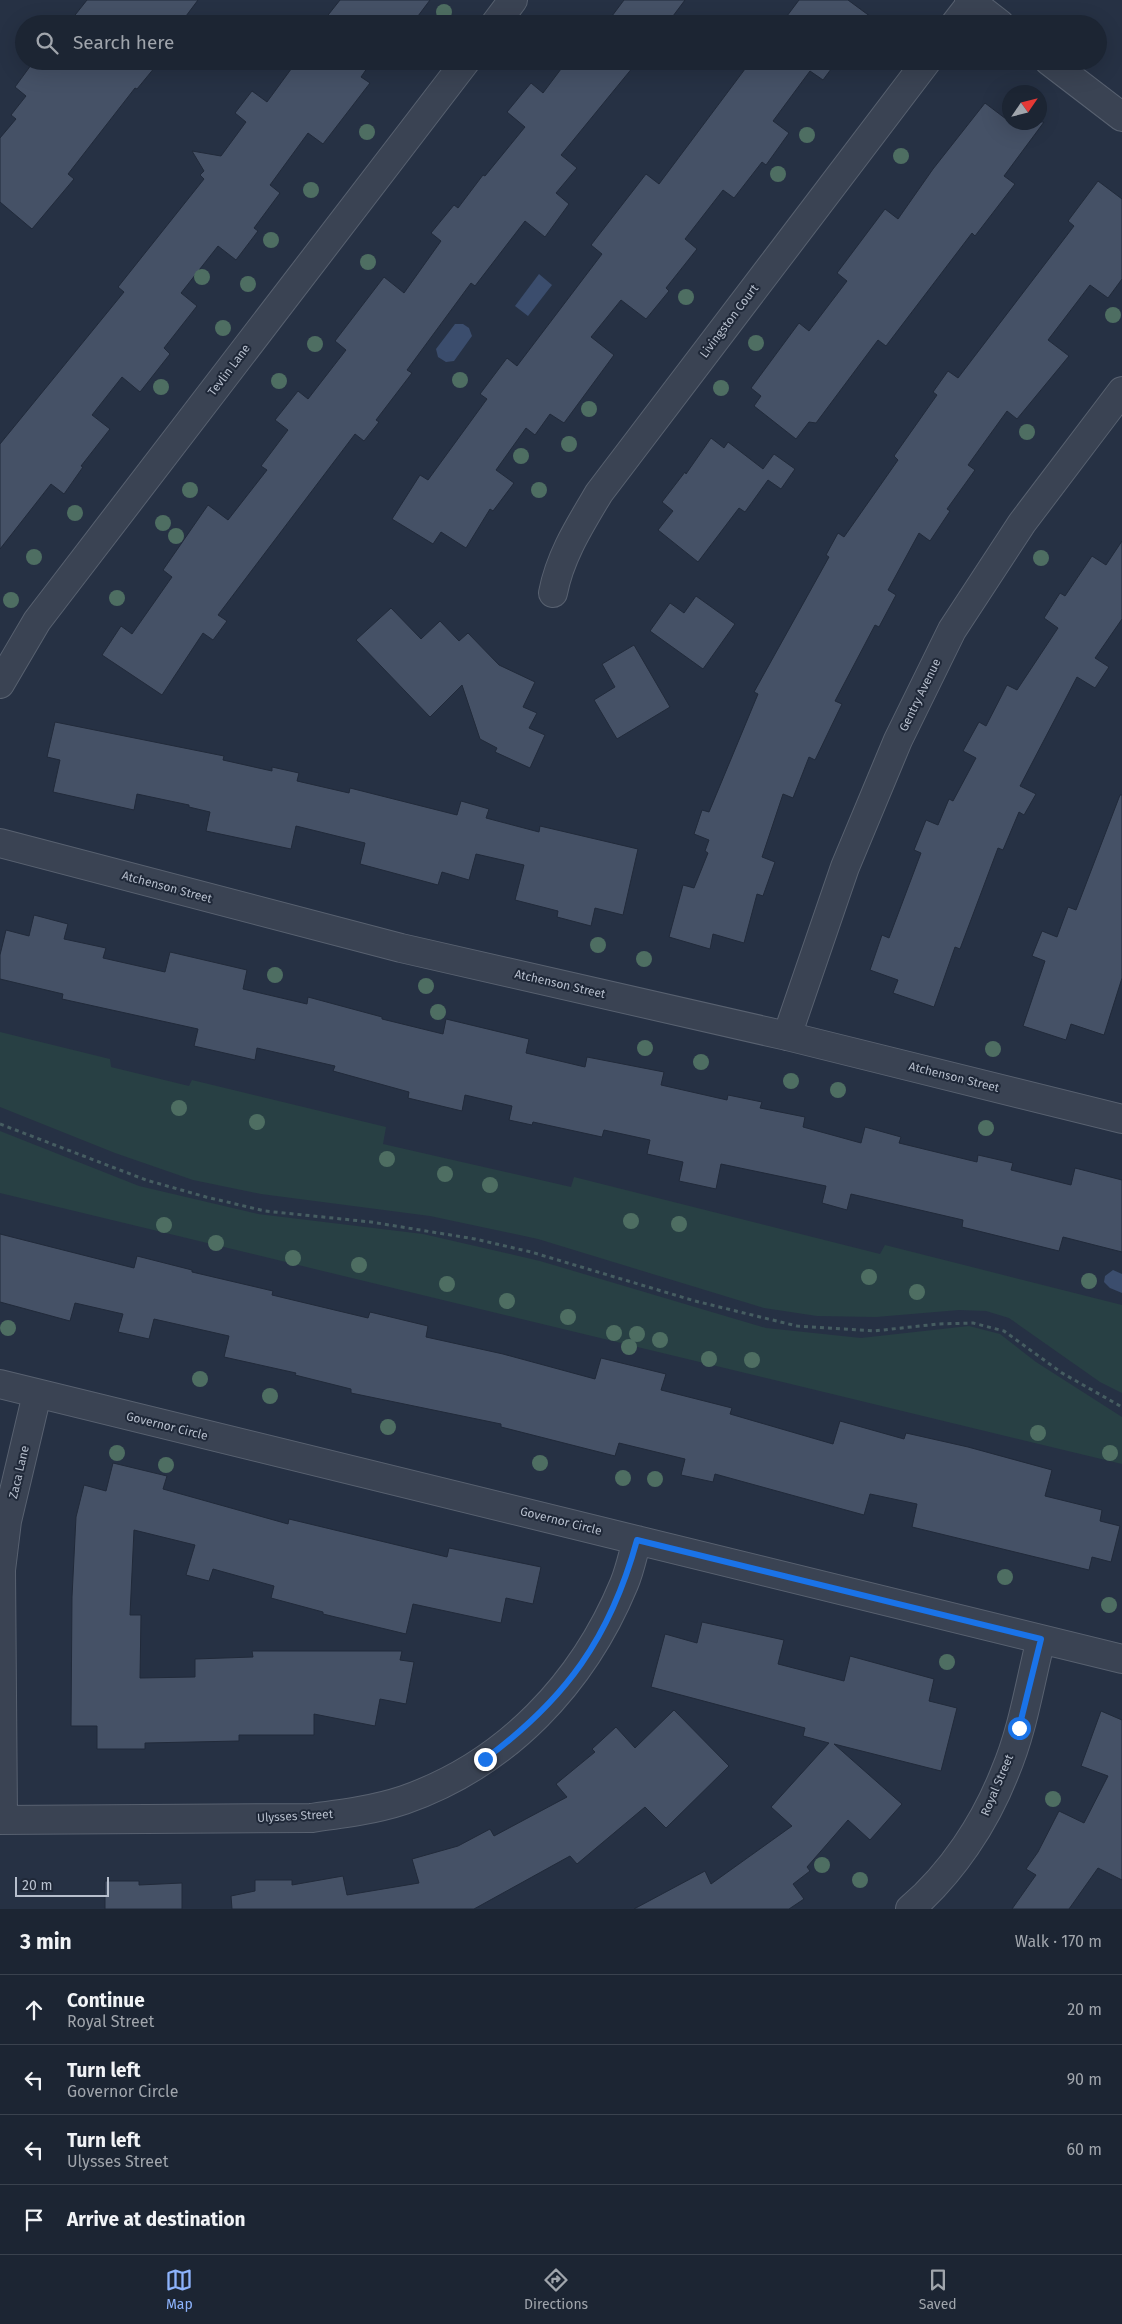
<!DOCTYPE html>
<html lang="en">
<head>
<meta charset="utf-8">
<style>
	:root { --surface:#1c2533; --page:#29313f; --text:#f1f3f6; --muted:#a0a5ac; --line:#3a424e; --accent:#8db3fc }
	body { margin:0; font-family:"Fira Sans",sans-serif; background:var(--page); color:var(--text) }
	.compass { position:absolute; left:1002px; top:85px; width:45px; height:45px; border-radius:50%; background:var(--surface); box-shadow:0 5px 20px #0002; rotate:55deg }
	.scale { position:absolute; left:15px; bottom:12px; width:94px; box-sizing:border-box; padding-left:5px; border:2px solid #b7bfcd; border-top:0; font-size:14px; line-height:18px; white-space:nowrap; color:#b7bfcd; -webkit-text-stroke:4px #1f2838; paint-order:stroke }
	.stop { position:absolute; width:15px; height:15px; margin:-11px; border:4px solid #1a73e8; border-radius:50%; background:#fff }
	.stop.end { background:#1a73e8; border-color:#fff; box-shadow:0 1px 5px #0008 }
	.list { margin:0; padding:0; list-style:none }
	h2 { display:flex; justify-content:space-between; align-items:center; height:65px; margin:0; padding:0 20px; font-size:21px }
	h2 small { font-size:16px; font-weight:400; color:var(--muted) }
	.list li { display:grid; grid-template-columns:32px 1fr auto; gap:15px; align-items:center; box-sizing:border-box; height:70px; padding:0 20px; border-top:1px solid var(--line) }
	.list b { display:block; font-size:19px; white-space:nowrap }
	.list p { margin:0; font-size:16px; white-space:nowrap; color:var(--muted) }
	.list em { font-size:16px; font-style:normal; color:var(--muted) }
	.icon { flex:none; width:28px; height:28px; fill:none; stroke:currentColor; stroke-width:2; stroke-linecap:round; stroke-linejoin:round }
	.map { position:relative; flex:none; width:1122px; height:1909px; overflow:hidden }
	.search { position:absolute; background:var(--surface); box-shadow:0 5px 20px #0002; left:15px; right:15px; top:15px; height:55px; display:flex; align-items:center; gap:12px; box-sizing:border-box; padding:0 18px; border-radius:28px; color:var(--muted); font-size:19px }
	.sheet { height:345px; background:var(--surface) }
	nav { display:flex; justify-content:space-around; align-items:center; box-sizing:border-box; height:70px; border-top:1px solid var(--line); background:var(--surface); font-size:14px; color:var(--muted) }
	nav a { display:grid; justify-items:center; gap:2px }
	nav .on { color:var(--accent) }
	.map>svg:first-child { display:block }
	.green { fill:#284044 }
	.water { fill:#3b4d6d }
	.building { fill:#455166; stroke:#212a3a }
	.lines { fill:none; stroke-linecap:round; stroke-linejoin:round }
	.minor-casing { stroke:#586170; stroke-width:30 }
	.path { stroke:#465d61; stroke-width:3; stroke-dasharray:4 4; stroke-linecap:butt }
	.minor { stroke:#3a4353; stroke-width:28 }
	.tree { fill:#4e6e62 }
	.route { stroke:#1a73e8; stroke-width:6 }
	.labels { text-anchor:middle; stroke-width:4; stroke-linejoin:round; paint-order:stroke }
	.street-label { font-size:12px; fill:#b7bfcd; stroke:#1f2838 }
</style>
</head>
<body>
<div class="map">
<svg width="1122" height="1909" viewBox="0 0 1122 1909">
	<rect width="100%" height="100%" fill="#263144"/>
	<path class="green" d="M0 1032 110 1059 111 1067 189 1086 192 1080 386 1127 383 1144 571 1187 574 1177 880 1254 885 1245 1122 1305V1393L1100 1382 1009 1318 986 1311 959 1310 876 1317 817 1316 764 1308 538 1239 430 1216 261 1194 193 1180 115 1153 0 1107Z
		M0 1131 139 1186 258 1214 423 1234 540 1261 766 1328 861 1338 969 1326 1000 1334 1036 1362 1122 1417V1464L0 1193Z"/>
	<path class="water" d="M539 274 552 285 528 316 515 306Z
		M455 324H463L469 328 472 336 454 361 446 362 438 357 436 349Z
		M1113 1270 1122 1274V1293L1110 1288 1104 1282 1105 1276Z"/>
	<path class="building" d="M87 0H198L180 24H68Z
		M340 0H430L412 24H321Z
		M624 0H685L667 24H606Z
		M799 0H848L871 17 866 24H781Z
		M34 61H160L137 89 135 88 68 174 74 179 32 229 0 202V138L16 119 11 115 26 96 15 87Z
		M297 61H372L361 77 370 83 323 144 308 133 270 185 280 193 254 228 258 231 236 260 218 246 181 293 197 306 164 348 170 354 140 392 122 377 92 415 110 429 81 466 83 467 64 494 51 484 0 549V444L124 292 118 287 204 179 200 175 204 171 192 151 221 156 246 122 235 113 252 91 267 102Z
		M567 61H638L561 155 577 168 556 193 569 204 545 237 525 221 475 286 471 283 407 370 412 373 376 420 379 422 364 441 355 434 218 615 227 621 213 640 203 633 162 695 102 655 121 626 132 634 172 577 163 570 208 505 228 520 267 470 261 466 288 430 275 420 298 391 308 399 346 350 335 341 384 277 404 293 441 241 431 233 454 205 458 208 483 175 485 176 525 127 507 112 531 83 543 93Z
		M751 61H837L823 80 810 71 773 121 789 133 766 165 762 162 734 198 723 190 685 239 697 249 666 288 669 291 646 319 621 300 591 337 614 355 564 423 550 414 535 435 526 428 496 470 514 483 493 511 490 509 466 548 441 532 433 544 392 519 420 475 428 480 487 399 480 394 507 358 517 366 602 254 591 245 646 174 659 184Z
		M985 103 1010 122H1044L1004 176 1015 184 975 236 972 233 886 346 878 340 816 423 809 422 796 439 754 406 761 396 751 388 799 323 809 331 847 281 837 273 885 209 898 219 933 169Z
		M1098 181 1122 199V279L1108 298 1090 285 1048 340 1069 356 1017 419 1007 411 968 465 975 470 947 509 950 511 930 541 919 533 888 590 896 595 879 627 875 625 835 701 842 704 815 760 809 757 793 798 783 794 762 857 775 862 763 896 757 894 744 943 713 934 710 949 669 937 683 885 694 888 708 853 705 851 709 840 694 834 702 810 709 812 758 694 754 692 829 557 826 555 838 533 844 537 898 460 894 456 937 395 933 392 948 371 958 378 1074 226 1068 221Z
		M711 438 724 448 728 442 763 469 774 454 795 469 781 489 768 480 745 512 739 508 698 562 658 530 673 511 662 502 685 472 686 474Z
		M1122 541V619L1095 658 1109 667 1095 688 1077 677 1020 786 1036 794 1024 815 1019 812 1003 850 998 848 960 949 955 947 934 1007 893 993 898 980 870 970 882 935 889 938 921 853 914 850 926 820 938 825 949 799 953 801 976 758 963 751 979 722 986 726 1007 685 1017 690 1058 628 1044 618 1060 593 1065 596 1092 556 1106 565Z
		M696 596 735 624 703 669 650 631 670 603 684 613Z
		M391 608 421 639 440 621 459 641 468 633 499 665 535 682 523 707 537 713 529 728 545 735 530 768 495 752 497 748 480 739 462 685 430 717 356 640Z
		M634 645 670 707 617 739 594 700 615 687 602 664Z
		M55 722 224 756 223 760 272 771V767L299 773 297 781 349 793 350 788 457 815 461 801 489 809 486 818 539 832 540 826 638 849 623 915 595 908 591 926 557 917 558 911 515 900 524 865 476 854 469 880 442 872 438 885 360 864 365 843 296 826 291 849 206 831 210 812 189 807V805L137 794 134 810 53 792 60 760 47 757Z
		M1120 795H1122V978L1104 1035 1071 1024 1066 1040 1023 1026 1045 961 1032 956 1042 931 1057 937 1068 907 1076 910Z
		M34 915 68 924 64 939 106 948 103 958 165 972 170 952 247 970 243 989 307 1004 308 997 382 1017V1019L443 1034 446 1019 529 1039 526 1053 585 1067 587 1057 664 1072 661 1085 727 1100 728 1095 762 1102 760 1108 805 1117 803 1127 861 1143 865 1127 901 1137 899 1143 977 1162 978 1155 1013 1163 1011 1170 1071 1185 1075 1168 1122 1180V1252L1063 1237 1059 1251 962 1227 963 1220 851 1194 847 1210 822 1203 826 1186 721 1164 716 1189 679 1181 683 1162 647 1154 650 1140 604 1130 602 1137 533 1122 532 1125 509 1120 512 1106 465 1095 462 1111 408 1098 409 1092 333 1071 335 1066 257 1048 255 1060 194 1046 198 1029 62 999 63 994 0 979V955L6 930 29 936Z
		M0 1234 134 1268 137 1256 192 1270V1272L273 1291 272 1295 368 1318 370 1312 428 1326 426 1337 503 1354 595 1379 601 1358 666 1374 661 1390 732 1408 730 1414 833 1444 840 1421 904 1439 906 1433 968 1447 1052 1470 1045 1496 1102 1510 1100 1521 1120 1526 1111 1562 1092 1557 1089 1570 912 1527 917 1504 870 1494 864 1515 715 1474 713 1482 681 1475 685 1459 619 1443 615 1456 501 1427V1424L351 1393V1389L295 1375 296 1373 224 1357 229 1336 154 1319 149 1339 118 1332 123 1314 75 1303 70 1321 0 1302Z
		M113 1463 167 1476 163 1489 288 1524 289 1519 447 1557 449 1548 541 1567 533 1604 506 1598 501 1623 413 1604 406 1634 323 1614V1612L271 1598 274 1586 213 1569 209 1581 186 1575 195 1545 134 1530 130 1615H141L140 1678 195 1677V1659L253 1657 252 1651H402L400 1660 414 1662 406 1704 380 1699 375 1726 314 1714V1735H239V1741L145 1743V1749H97V1726H71L72 1597 76 1517 84 1485 106 1491Z
		M702 1622 784 1640 778 1664 844 1681 850 1656 934 1679 929 1701 957 1708 941 1771 834 1744 902 1804 870 1840 848 1820 807 1867 810 1871 793 1884 804 1899 789 1909H634L705 1871 711 1884 792 1826 771 1807 829 1743 803 1736 805 1728 651 1687 665 1634 697 1643Z
		M674 1710 729 1766 666 1828 645 1807 577 1864 570 1856 474 1909H232L231 1896 255 1891V1880H292V1885L343 1876 347 1895 419 1883 412 1859 458 1846 490 1829 494 1836 567 1797 556 1784 595 1752 592 1749 616 1727 635 1748Z
		M1101 1711 1122 1720V1880L1098 1868 1069 1909H1012L1036 1875 1026 1869 1038 1852 1059 1811 1084 1823 1108 1776 1081 1766Z
		M105 1881H139V1885L182 1883V1909H105Z"/>
	<g class="lines">
		<defs>
			<path id="minor" d="M969 0 1000 24
				M495 24 513 0
				M955 24 972 2
				M1049 61 1122 117
				M553 593C560 556 580 525 599 493L927 61
				M0 684 37 621 466 61
				M0 843 401 948 787 1036 1122 1119
				M787 1036 845 867 898 740 952 630 1022 523 1122 391
				M0 1384 1122 1659
				M3 1819 1 1570 7 1521 37 1394
				M0 1820 311 1818C342 1814 374 1810 404 1800 507 1764 583 1683 624 1584 630 1570 633 1554 637 1540
				M910 1909C952 1873 985 1823 1005 1772 1023 1730 1030 1682 1041 1639"/>
		</defs>
		<use href="#minor" class="minor-casing"/>
		<path class="path" d="M0 1124 146 1180 206 1197 265 1211 371 1222 475 1239 531 1252 695 1301 797 1326 874 1331 938 1324 973 1323 1004 1331 1062 1373 1122 1407"/>
		<use href="#minor" class="minor"/>
	</g>
	<g class="tree">
		<circle cx="444" cy="12" r="8"/>
		<circle cx="367" cy="132" r="8"/>
		<circle cx="807" cy="135" r="8"/>
		<circle cx="901" cy="156" r="8"/>
		<circle cx="778" cy="174" r="8"/>
		<circle cx="311" cy="190" r="8"/>
		<circle cx="271" cy="240" r="8"/>
		<circle cx="368" cy="262" r="8"/>
		<circle cx="202" cy="277" r="8"/>
		<circle cx="248" cy="284" r="8"/>
		<circle cx="686" cy="297" r="8"/>
		<circle cx="1113" cy="315" r="8"/>
		<circle cx="223" cy="328" r="8"/>
		<circle cx="756" cy="343" r="8"/>
		<circle cx="315" cy="344" r="8"/>
		<circle cx="460" cy="380" r="8"/>
		<circle cx="279" cy="381" r="8"/>
		<circle cx="161" cy="387" r="8"/>
		<circle cx="721" cy="388" r="8"/>
		<circle cx="589" cy="409" r="8"/>
		<circle cx="1027" cy="432" r="8"/>
		<circle cx="569" cy="444" r="8"/>
		<circle cx="521" cy="456" r="8"/>
		<circle cx="190" cy="490" r="8"/>
		<circle cx="539" cy="490" r="8"/>
		<circle cx="75" cy="513" r="8"/>
		<circle cx="163" cy="523" r="8"/>
		<circle cx="176" cy="536" r="8"/>
		<circle cx="34" cy="557" r="8"/>
		<circle cx="1041" cy="558" r="8"/>
		<circle cx="117" cy="598" r="8"/>
		<circle cx="11" cy="600" r="8"/>
		<circle cx="598" cy="945" r="8"/>
		<circle cx="644" cy="959" r="8"/>
		<circle cx="275" cy="975" r="8"/>
		<circle cx="426" cy="986" r="8"/>
		<circle cx="438" cy="1012" r="8"/>
		<circle cx="645" cy="1048" r="8"/>
		<circle cx="993" cy="1049" r="8"/>
		<circle cx="701" cy="1062" r="8"/>
		<circle cx="791" cy="1081" r="8"/>
		<circle cx="838" cy="1090" r="8"/>
		<circle cx="179" cy="1108" r="8"/>
		<circle cx="257" cy="1122" r="8"/>
		<circle cx="986" cy="1128" r="8"/>
		<circle cx="387" cy="1159" r="8"/>
		<circle cx="445" cy="1174" r="8"/>
		<circle cx="490" cy="1185" r="8"/>
		<circle cx="631" cy="1221" r="8"/>
		<circle cx="679" cy="1224" r="8"/>
		<circle cx="164" cy="1225" r="8"/>
		<circle cx="216" cy="1243" r="8"/>
		<circle cx="293" cy="1258" r="8"/>
		<circle cx="359" cy="1265" r="8"/>
		<circle cx="869" cy="1277" r="8"/>
		<circle cx="1089" cy="1281" r="8"/>
		<circle cx="447" cy="1284" r="8"/>
		<circle cx="917" cy="1292" r="8"/>
		<circle cx="507" cy="1301" r="8"/>
		<circle cx="568" cy="1317" r="8"/>
		<circle cx="8" cy="1328" r="8"/>
		<circle cx="614" cy="1333" r="8"/>
		<circle cx="637" cy="1334" r="8"/>
		<circle cx="660" cy="1340" r="8"/>
		<circle cx="629" cy="1347" r="8"/>
		<circle cx="709" cy="1359" r="8"/>
		<circle cx="752" cy="1360" r="8"/>
		<circle cx="200" cy="1379" r="8"/>
		<circle cx="270" cy="1396" r="8"/>
		<circle cx="388" cy="1427" r="8"/>
		<circle cx="1038" cy="1433" r="8"/>
		<circle cx="117" cy="1453" r="8"/>
		<circle cx="1110" cy="1453" r="8"/>
		<circle cx="540" cy="1463" r="8"/>
		<circle cx="166" cy="1465" r="8"/>
		<circle cx="623" cy="1478" r="8"/>
		<circle cx="655" cy="1479" r="8"/>
		<circle cx="1005" cy="1577" r="8"/>
		<circle cx="1109" cy="1605" r="8"/>
		<circle cx="947" cy="1662" r="8"/>
		<circle cx="1053" cy="1799" r="8"/>
		<circle cx="822" cy="1865" r="8"/>
		<circle cx="860" cy="1880" r="8"/>
	</g>
	<g class="lines">
		<path class="route" d="M485 1759C566 1699 610 1638 637 1540L1041 1639 1019 1728"/>
	</g>
	<g class="labels">
		<g class="street-label">
			<text transform="translate(729 321) rotate(-53)" y="4">Livingston Court</text>
			<text transform="translate(229 370) rotate(-53)" y="4">Tevlin Lane</text>
			<text transform="translate(920 695) rotate(-64)" y="4">Gentry Avenue</text>
			<text transform="translate(167 887) rotate(15)" y="4">Atchenson Street</text>
			<text transform="translate(560 984) rotate(13)" y="4">Atchenson Street</text>
			<text transform="translate(954 1077) rotate(14)" y="4">Atchenson Street</text>
			<text transform="translate(167 1426) rotate(14)" y="4">Governor Circle</text>
			<text transform="translate(19 1472) rotate(-77)" y="4">Zaca Lane</text>
			<text transform="translate(561 1521) rotate(14)" y="4">Governor Circle</text>
			<text transform="translate(997 1785) rotate(-67)" y="4">Royal Street</text>
			<text transform="translate(295 1816) rotate(-3)" y="4">Ulysses Street</text>
		</g>
	</g>
</svg>
<svg class="compass" viewBox="-18 -18 36 36"><path d="M0-13l5 13h-10z" fill="#e53935"/><path d="M0 13l5-13h-10z" fill="#a0a5ac"/></svg>
<div class="scale">20 m</div>
<div class="stop" style="left:1019px;top:1728px"></div>
<div class="stop end" style="left:485px;top:1759px"></div>
<div class="search"><svg class="icon" aria-label="search" viewBox="0 0 24 24"><circle cx="10" cy="10" r="6"/><path d="M15 15l6 6"/></svg>Search here</div>
</div>
<section class="sheet">
<h2>3 min<small>Walk · 170 m</small></h2>
<ul class="list">
<li><svg class="icon" aria-label="ahead" viewBox="0 0 24 24"><path d="M12 20V5M6 11l6-6 6 6"/></svg><div><b>Continue</b><p>Royal Street</p></div><em>20 m</em></li>
<li><svg class="icon" aria-label="left" viewBox="0 0 24 24"><path d="M17 20v-9H6M10 6l-5 5 5 5"/></svg><div><b>Turn left</b><p>Governor Circle</p></div><em>90 m</em></li>
<li><svg class="icon" aria-label="left" viewBox="0 0 24 24"><path d="M17 20v-9H6M10 6l-5 5 5 5"/></svg><div><b>Turn left</b><p>Ulysses Street</p></div><em>60 m</em></li>
<li><svg class="icon" aria-label="arrive" viewBox="0 0 24 24"><path d="M6 21V4h12l-3 4 3 4H6"/></svg><div><b>Arrive at destination</b></div></li>
</ul>
</section>
<nav>
<a class="on"><svg class="icon" aria-label="map" viewBox="0 0 24 24"><path d="M3 6l6-2 6 2 6-2v14l-6 2-6-2-6 2zM9 4v14M15 6v14"/></svg>Map</a>
<a><svg class="icon" aria-label="directions" viewBox="0 0 24 24"><path d="M12 3l9 9-9 9-9-9zM9 14v-3h6M13 9l2 2-2 2"/></svg>Directions</a>
<a><svg class="icon" aria-label="saved" viewBox="0 0 24 24"><path d="M7 4h10v16l-5-4-5 4z"/></svg>Saved</a>
</nav>
</body>
</html>
